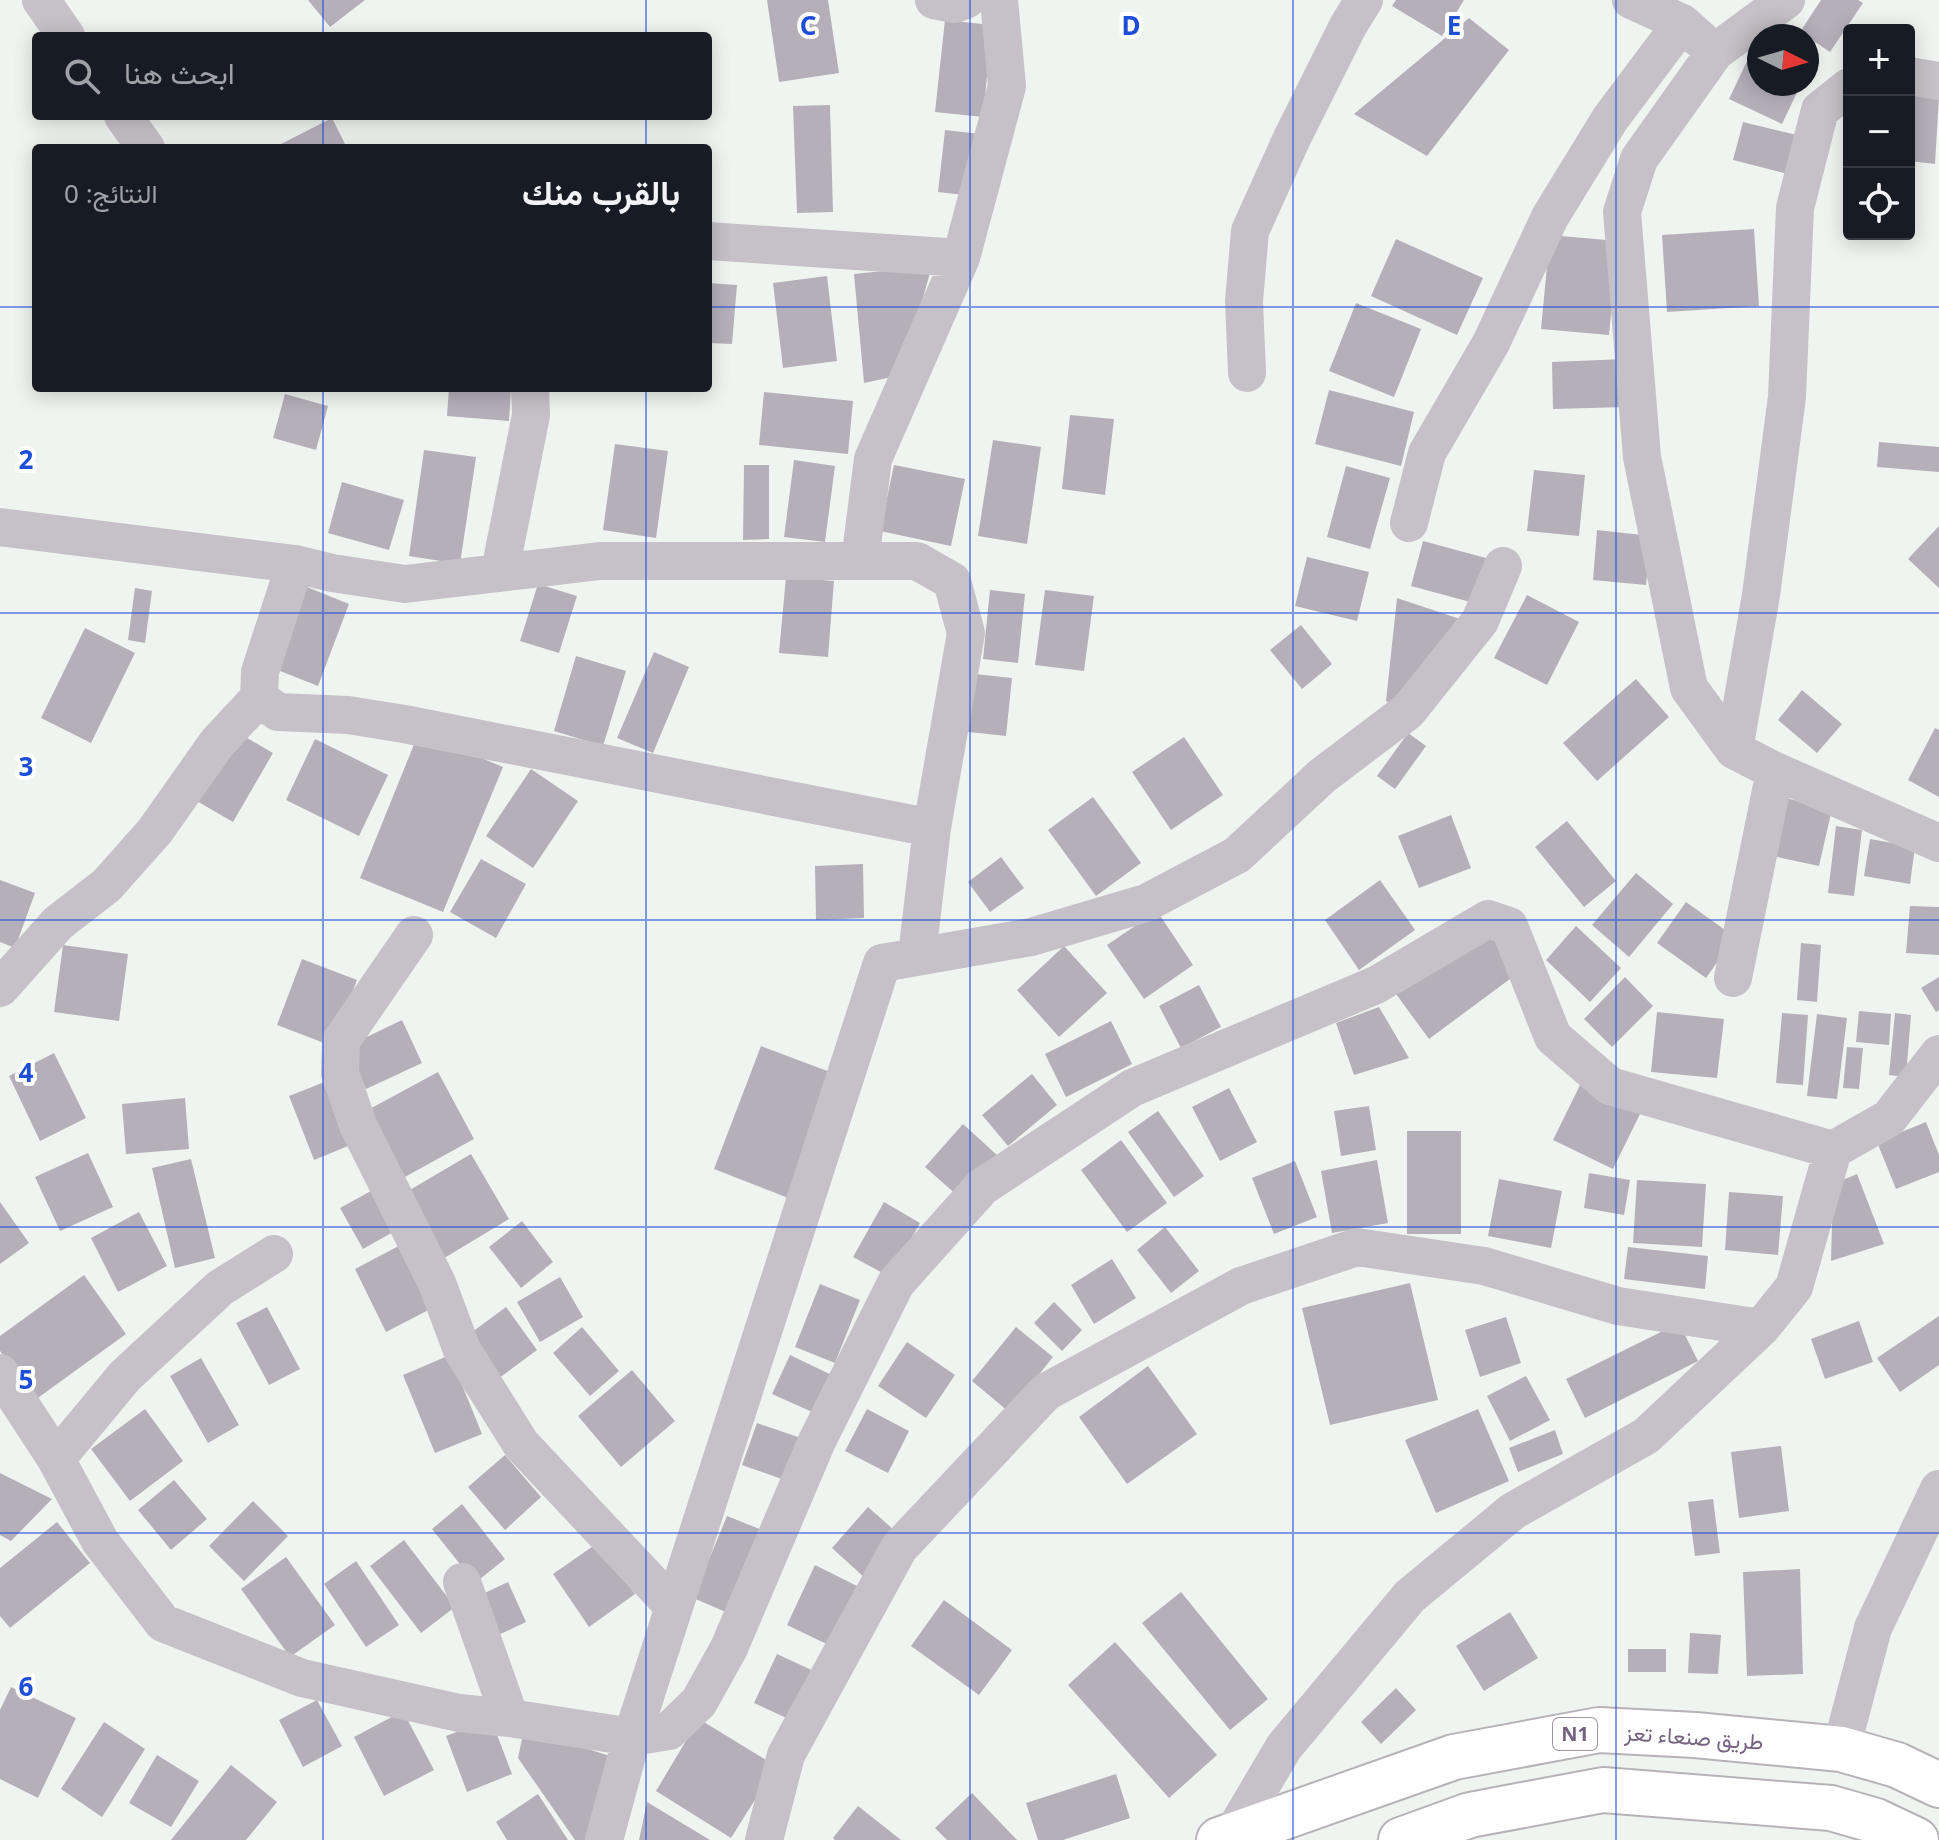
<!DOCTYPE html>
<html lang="ar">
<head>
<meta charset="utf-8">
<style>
	:root { --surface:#171b24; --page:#20242c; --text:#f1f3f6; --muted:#9ea1a6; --line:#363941 }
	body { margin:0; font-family:"Noto Sans",Vazirmatn,sans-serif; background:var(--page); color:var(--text); direction:rtl }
	.controls { position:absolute; right:24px; top:24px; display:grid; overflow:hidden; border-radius:8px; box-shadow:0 4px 20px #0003 }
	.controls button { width:72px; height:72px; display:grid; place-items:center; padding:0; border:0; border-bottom:2px solid var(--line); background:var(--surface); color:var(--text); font:40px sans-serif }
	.compass { position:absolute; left:1747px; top:24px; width:72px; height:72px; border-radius:50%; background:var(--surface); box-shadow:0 4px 20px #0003; rotate:95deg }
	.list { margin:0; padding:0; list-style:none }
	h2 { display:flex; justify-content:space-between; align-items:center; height:104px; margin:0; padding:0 32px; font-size:34px }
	h2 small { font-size:26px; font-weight:400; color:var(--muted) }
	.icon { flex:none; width:44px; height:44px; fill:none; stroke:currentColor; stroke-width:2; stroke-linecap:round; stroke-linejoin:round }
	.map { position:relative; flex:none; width:1939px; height:1840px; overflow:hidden; direction:ltr }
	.search { position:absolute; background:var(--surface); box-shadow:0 4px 20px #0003; left:32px; top:32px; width:680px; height:88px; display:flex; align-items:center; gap:20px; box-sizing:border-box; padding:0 28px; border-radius:8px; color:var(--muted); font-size:30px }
	.panel { position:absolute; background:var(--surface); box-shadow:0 4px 20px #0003; left:32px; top:144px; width:680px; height:248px; border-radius:8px; direction:rtl }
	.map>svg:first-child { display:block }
	.building { fill:#b5afba }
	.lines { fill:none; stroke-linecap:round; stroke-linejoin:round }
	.highway-casing { stroke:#b6b2b8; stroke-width:48 }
	.minor { stroke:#c6c1c8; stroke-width:38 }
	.highway { stroke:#fff; stroke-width:44 }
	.grid { fill:none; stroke:#1d4ed8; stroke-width:2; stroke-opacity:0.55 }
	.labels { text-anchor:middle; stroke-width:8; stroke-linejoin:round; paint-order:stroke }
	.shield { fill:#fff; stroke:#9f92a7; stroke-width:2 }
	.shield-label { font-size:20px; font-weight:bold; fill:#766381 }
	.street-label { font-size:22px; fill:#766381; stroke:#fff }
	.grid-label { font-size:26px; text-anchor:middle; font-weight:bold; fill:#1d4ed8; stroke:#fff; stroke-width:8; stroke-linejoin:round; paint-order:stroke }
</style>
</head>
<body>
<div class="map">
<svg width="1939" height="1840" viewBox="0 0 1939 1840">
	<rect width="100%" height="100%" fill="#f0f4f1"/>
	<path class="building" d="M308 0H365L330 27Z
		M767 0H828L839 73 779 82Z
		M1396 0H1464L1442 36 1392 6Z
		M1821 0H1858L1863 3 1830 52 1800 32Z
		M1469 18 1509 50 1427 156 1354 114Z
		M945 20 992 25 983 117 935 112Z
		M1748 59 1759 64V84H1801L1782 124 1729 99Z
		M1909 94 1939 97 1935 164 1909 161Z
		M830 105 833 212 797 213 793 106Z
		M332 118 347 148H281L279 145Z
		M1743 122 1805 137 1796 176 1733 160Z
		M945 130 980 134 973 196 938 192Z
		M1754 229 1759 306 1667 312 1662 235Z
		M1550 235 1618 241 1609 335 1541 329Z
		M1396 239 1483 278 1457 335 1371 296Z
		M932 266 901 375 864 383 854 274Z
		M827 276 837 361 783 368 773 283Z
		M708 283 737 285 732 344 708 343Z
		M1356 303 1421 329 1394 397 1329 371Z
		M1625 359 1626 407 1553 409 1552 362Z
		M449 388H511L509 421 447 416Z
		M1329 390 1414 412 1401 466 1315 444Z
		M764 392 853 401 848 454 759 445Z
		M285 394 328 406 316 450 273 438Z
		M1070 415 1114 419 1105 495 1062 489Z
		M993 440 1041 447 1027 544 978 536Z
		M1879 442 1939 447V472L1877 467Z
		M615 444 668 451 656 538 603 530Z
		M424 450 476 457 460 564 409 556Z
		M794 460 835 466 825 542 784 537Z
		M744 465H769V539L743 540Z
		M894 465 965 479 951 546 880 531Z
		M1346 466 1390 478 1370 549 1327 537Z
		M1534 470 1585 475 1579 536 1527 531Z
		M342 482 404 500 389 550 328 533Z
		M1939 526V588L1908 559Z
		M1597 530 1651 536 1646 585 1593 580Z
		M1423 541 1486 558 1474 603 1411 586Z
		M1307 557 1369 572 1357 621 1295 606Z
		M786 577 834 581 828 657 779 653Z
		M538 584 577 596 559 653 520 641Z
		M302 585 349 604 318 686 270 667Z
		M135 588 152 591 145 643 128 640Z
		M990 590 1025 594 1018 663 983 659Z
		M1045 590 1094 596 1084 671 1035 665Z
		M1527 595 1579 622 1547 685 1494 658Z
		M1397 598 1463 620 1396 706 1386 701Z
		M1301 625 1332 664 1302 689 1270 650Z
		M85 628 135 653 91 743 41 718Z
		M654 652 689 667 653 753 617 738Z
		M576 656 626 671 603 746 554 731Z
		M966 673 1012 678 1006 736 960 731Z
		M1636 679 1669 717 1597 781 1563 743Z
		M1802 690 1842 724 1817 753 1778 720Z
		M1935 728 1939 730V797L1908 780Z
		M235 731 273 753 233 822 195 800Z
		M419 732 503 767 443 912 360 878Z
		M1408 733 1426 746 1395 789 1377 776Z
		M1184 737 1223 795 1171 830 1132 772Z
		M315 739 388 775 359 836 286 800Z
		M531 769 578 801 533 868 486 836Z
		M1093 797 1141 863 1096 896 1048 830Z
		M1781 797 1832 809 1819 866 1768 855Z
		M1451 815 1471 868 1419 888 1398 836Z
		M1567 821 1616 881 1584 907 1535 847Z
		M1836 826 1862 830 1854 896 1828 893Z
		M1870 839 1915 847 1910 884 1864 876Z
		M1001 857 1024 888 990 912 968 882Z
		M481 859 526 884 496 938 450 912Z
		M863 864 864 918 816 920 815 866Z
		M1636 873 1673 904 1629 957 1592 925Z
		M0 880 35 893 15 948 0 942Z
		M1380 880 1415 930 1359 970 1325 920Z
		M1686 902 1735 937 1706 978 1657 943Z
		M1910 906 1939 907V955L1906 953Z
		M1157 911 1193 965 1144 999 1107 945Z
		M1576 926 1621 968 1590 1002 1546 960Z
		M1486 928 1518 973 1429 1039 1396 994Z
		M1801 943 1821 945 1817 1002 1797 1000Z
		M63 945 128 954 119 1021 54 1012Z
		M1064 946 1107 993 1059 1037 1017 990Z
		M302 959 357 980 332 1046 277 1025Z
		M1625 977 1653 1006 1612 1047 1584 1019Z
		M1939 977V1010L1936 1012 1921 988Z
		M1199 985 1221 1027 1181 1048 1159 1006Z
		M1379 1007 1409 1058 1354 1075 1336 1023Z
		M1859 1011 1891 1014 1889 1045 1856 1042Z
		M1657 1012 1724 1019 1717 1078 1651 1072Z
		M1782 1013 1808 1015 1803 1085 1776 1083Z
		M1895 1013 1911 1015 1906 1077 1889 1075Z
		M1817 1014 1847 1018 1837 1099 1807 1096Z
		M402 1020 422 1063 366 1089 346 1047Z
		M1111 1021 1132 1064 1066 1097 1045 1054Z
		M761 1046 838 1075 791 1199 714 1169Z
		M1847 1047 1863 1048 1859 1089 1843 1088Z
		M54 1053 86 1118 40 1141 9 1076Z
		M438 1072 474 1139 403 1178 366 1111Z
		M1032 1074 1057 1105 1008 1146 982 1115Z
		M327 1081 353 1144 314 1160 289 1096Z
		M1582 1081 1642 1110 1613 1169 1553 1140Z
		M1229 1088 1257 1142 1220 1161 1192 1107Z
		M185 1098 189 1149 126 1154 122 1104Z
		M1369 1106 1376 1150 1341 1156 1334 1111Z
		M1158 1111 1204 1176 1174 1197 1128 1132Z
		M1926 1122 1939 1155V1172L1896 1189 1877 1142Z
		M963 1124 997 1155 959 1197 925 1167Z
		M1407 1131H1461V1234H1407Z
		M1121 1140 1167 1203 1127 1232 1081 1170Z
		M88 1153 113 1207 60 1231 35 1177Z
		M471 1154 509 1219 441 1260 403 1194Z
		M191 1159 215 1258 175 1268 152 1168Z
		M1377 1160 1388 1223 1332 1233 1321 1171Z
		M1295 1161 1317 1217 1274 1234 1252 1178Z
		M1589 1173 1630 1180 1624 1215 1584 1208Z
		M1857 1174 1884 1244 1831 1261 1833 1184Z
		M1499 1179 1562 1191 1551 1248 1488 1236Z
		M1637 1180 1706 1184 1702 1247 1633 1243Z
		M380 1186 402 1227 363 1249 340 1208Z
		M1729 1192 1783 1196 1778 1255 1725 1250Z
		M0 1202 29 1243 0 1264Z
		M884 1202 920 1223 890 1277 853 1257Z
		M139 1212 167 1266 118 1292 91 1238Z
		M522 1221 553 1262 521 1288 489 1247Z
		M1165 1227 1199 1271 1171 1293 1137 1250Z
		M410 1240 442 1303 386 1332 355 1269Z
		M1628 1247 1708 1256 1705 1289 1624 1279Z
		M1112 1259 1136 1298 1094 1324 1071 1285Z
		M84 1275 126 1334 35 1400 0 1351V1336Z
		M560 1277 583 1317 540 1342 517 1302Z
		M1410 1283 1438 1400 1330 1425 1302 1308Z
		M820 1284 860 1300 835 1363 795 1347Z
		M1054 1302 1082 1330 1062 1351 1034 1323Z
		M267 1307 300 1369 269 1385 236 1323Z
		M506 1307 537 1350 495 1381 464 1338Z
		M1939 1316V1365L1900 1392 1877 1358Z
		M1506 1317 1521 1363 1480 1377 1465 1330Z
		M1859 1321 1873 1362 1825 1379 1811 1339Z
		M1679 1323 1698 1361 1585 1418 1566 1379Z
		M582 1327 619 1371 590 1396 553 1353Z
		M1016 1327 1053 1357 1009 1412 972 1381Z
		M907 1342 955 1375 926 1418 878 1386Z
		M450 1355 482 1434 435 1453 403 1375Z
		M790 1355 838 1378 821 1416 772 1394Z
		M201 1358 239 1425 208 1443 170 1376Z
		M1148 1366 1197 1434 1127 1484 1079 1417Z
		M632 1370 675 1421 621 1467 578 1416Z
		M1526 1376 1550 1420 1510 1441 1487 1396Z
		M145 1409 183 1461 130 1501 91 1449Z
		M867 1409 909 1431 888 1473 845 1451Z
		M1478 1409 1509 1481 1436 1513 1405 1440Z
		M757 1423 804 1439 790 1482 742 1465Z
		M1555 1430 1563 1454 1518 1472 1509 1448Z
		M1781 1446 1789 1511 1739 1518 1731 1452Z
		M505 1455 541 1497 505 1530 468 1487Z
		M0 1473 52 1499 11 1541 0 1535Z
		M174 1480 207 1519 171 1550 138 1510Z
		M1713 1499 1720 1553 1695 1556 1688 1502Z
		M253 1501 288 1536 244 1581 209 1546Z
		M462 1504 505 1559 475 1583 432 1529Z
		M868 1507 903 1538 866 1579 832 1548Z
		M727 1516 767 1532 733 1615 693 1598Z
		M57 1522 90 1563 10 1628 0 1616V1568Z
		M404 1540 455 1607 421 1633 370 1566Z
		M599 1542 635 1594 589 1627 553 1574Z
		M286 1557 335 1625 290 1657 241 1589Z
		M356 1561 399 1625 366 1647 324 1584Z
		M815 1565 867 1591 839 1650 787 1625Z
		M1800 1569 1803 1674 1747 1676 1743 1572Z
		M508 1582 526 1622 492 1638 474 1598Z
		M1181 1592 1268 1699 1230 1730 1142 1623Z
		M944 1600 1012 1650 979 1695 911 1646Z
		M1510 1612 1538 1658 1484 1691 1456 1646Z
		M1690 1633 1721 1635 1718 1674 1688 1673Z
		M1115 1642 1217 1755 1169 1798 1068 1685Z
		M1628 1649H1666V1672H1628Z
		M777 1654 816 1672 793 1721 754 1703Z
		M11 1687 76 1718 38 1798 0 1779V1710Z
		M1396 1688 1416 1710 1381 1744 1361 1722Z
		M317 1700 342 1746 303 1767 279 1720Z
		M403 1711 434 1770 384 1796 354 1737Z
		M491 1719 512 1774 467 1792 446 1736Z
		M699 1719 776 1766 731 1838 656 1791Z
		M104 1722 145 1749 102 1817 61 1789Z
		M524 1729 613 1757 598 1840H575L518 1758Z
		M157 1755 199 1781 171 1827 129 1803Z
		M231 1765 277 1802 246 1840H171Z
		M1116 1774 1130 1818 1063 1840H1038L1026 1803Z
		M972 1793 1017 1840H947L935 1828Z
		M538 1794 568 1840H507L496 1822Z
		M647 1802 710 1840H639Z
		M858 1806 901 1840H835L833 1838Z"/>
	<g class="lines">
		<defs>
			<path id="highway" d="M1219 1840 1454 1757 1599 1730 1695 1735 1841 1749 1897 1765 1939 1785
				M1401 1840 1470 1815 1603 1790 1831 1808 1876 1821 1916 1840"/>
		</defs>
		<use href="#highway" class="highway-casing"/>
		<path class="minor" d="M41 0 66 36
			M934 0 954 4 966 0
			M1631 0 1682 23 1701 40
			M1909 76 1939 81
			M1849 87 1820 110 1795 208 1787 397 1761 595 1734 750 1775 771 1939 843
			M123 116 146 148
			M708 241 961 258
			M1247 373 1244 301 1250 231 1292 138 1348 26 1364 0
			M1409 523 1427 453 1491 343 1550 217 1610 119 1682 23
			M0 527 295 564 332 573 405 584 600 561H917L952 581 966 633 932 828 917 955
			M860 561 873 459 961 258 1007 86 999 0
			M295 564 260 672 259 698 278 712 348 715 404 724 932 828
			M500 571 531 415 530 388
			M1734 750 1689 688 1642 457 1622 212 1639 159 1715 52 1786 0
			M414 935 341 1041 340 1073 358 1125 437 1283 462 1350 521 1444 674 1607
			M1733 978 1775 771
			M0 988 58 923 107 885 155 831 217 743 259 698
			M0 1373 56 1459 100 1541 163 1623 302 1678 459 1713 510 1718 632 1737 669 1731 699 1702 729 1648 817 1441 896 1283 982 1187 1132 1088 1376 985 1488 919 1509 926 1553 1037 1610 1086 1833 1150
			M56 1459 125 1376 220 1288 274 1254
			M462 1582 510 1718
			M1841 1749 1873 1628 1939 1489
			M1232 1835 1284 1747 1410 1596 1513 1511 1646 1436 1761 1328 1794 1287 1833 1150 1889 1118 1939 1054
			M604 1840 632 1737 882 963 1031 937 1146 903 1237 855 1322 776 1408 711 1480 621 1503 566
			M764 1840 786 1755 899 1548 1046 1392 1241 1286 1357 1247 1484 1266 1618 1306 1761 1328"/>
		<use href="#highway" class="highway"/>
	</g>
	<path class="grid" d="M323 0V36M646 0V36M970 0V1840M1293 0V1840M1616 0V1840M323 116V148M646 116V148M0 307H36M708 307H1939M323 388V1840M646 388V1840M0 613H1939M0 920H1939M0 1227H1939M0 1533H1939"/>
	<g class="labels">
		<rect class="shield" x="1553" y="1718" width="44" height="32" rx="6"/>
		<g class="shield-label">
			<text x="1575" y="1741">N1</text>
		</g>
		<g class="street-label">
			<text transform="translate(1694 1737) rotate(4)" y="8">طريق صنعاء تعز</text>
		</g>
	</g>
	<g class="grid-label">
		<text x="808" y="35">C</text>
		<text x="1131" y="35">D</text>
		<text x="1454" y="35">E</text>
		<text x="26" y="469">2</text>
		<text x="26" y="776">3</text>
		<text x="26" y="1082">4</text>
		<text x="26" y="1389">5</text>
		<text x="26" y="1696">6</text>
	</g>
</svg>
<div class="controls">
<button>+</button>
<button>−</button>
<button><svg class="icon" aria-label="locate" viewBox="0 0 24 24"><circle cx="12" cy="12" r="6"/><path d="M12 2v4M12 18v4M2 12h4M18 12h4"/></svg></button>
</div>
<svg class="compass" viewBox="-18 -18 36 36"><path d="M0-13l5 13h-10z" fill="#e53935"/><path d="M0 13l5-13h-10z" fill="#9ea1a6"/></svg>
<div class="search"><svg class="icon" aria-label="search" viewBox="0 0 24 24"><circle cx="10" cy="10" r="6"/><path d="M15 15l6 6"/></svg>ابحث هنا</div>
<section class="panel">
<h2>بالقرب منك<small>النتائج: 0</small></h2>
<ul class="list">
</ul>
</section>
</div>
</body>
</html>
